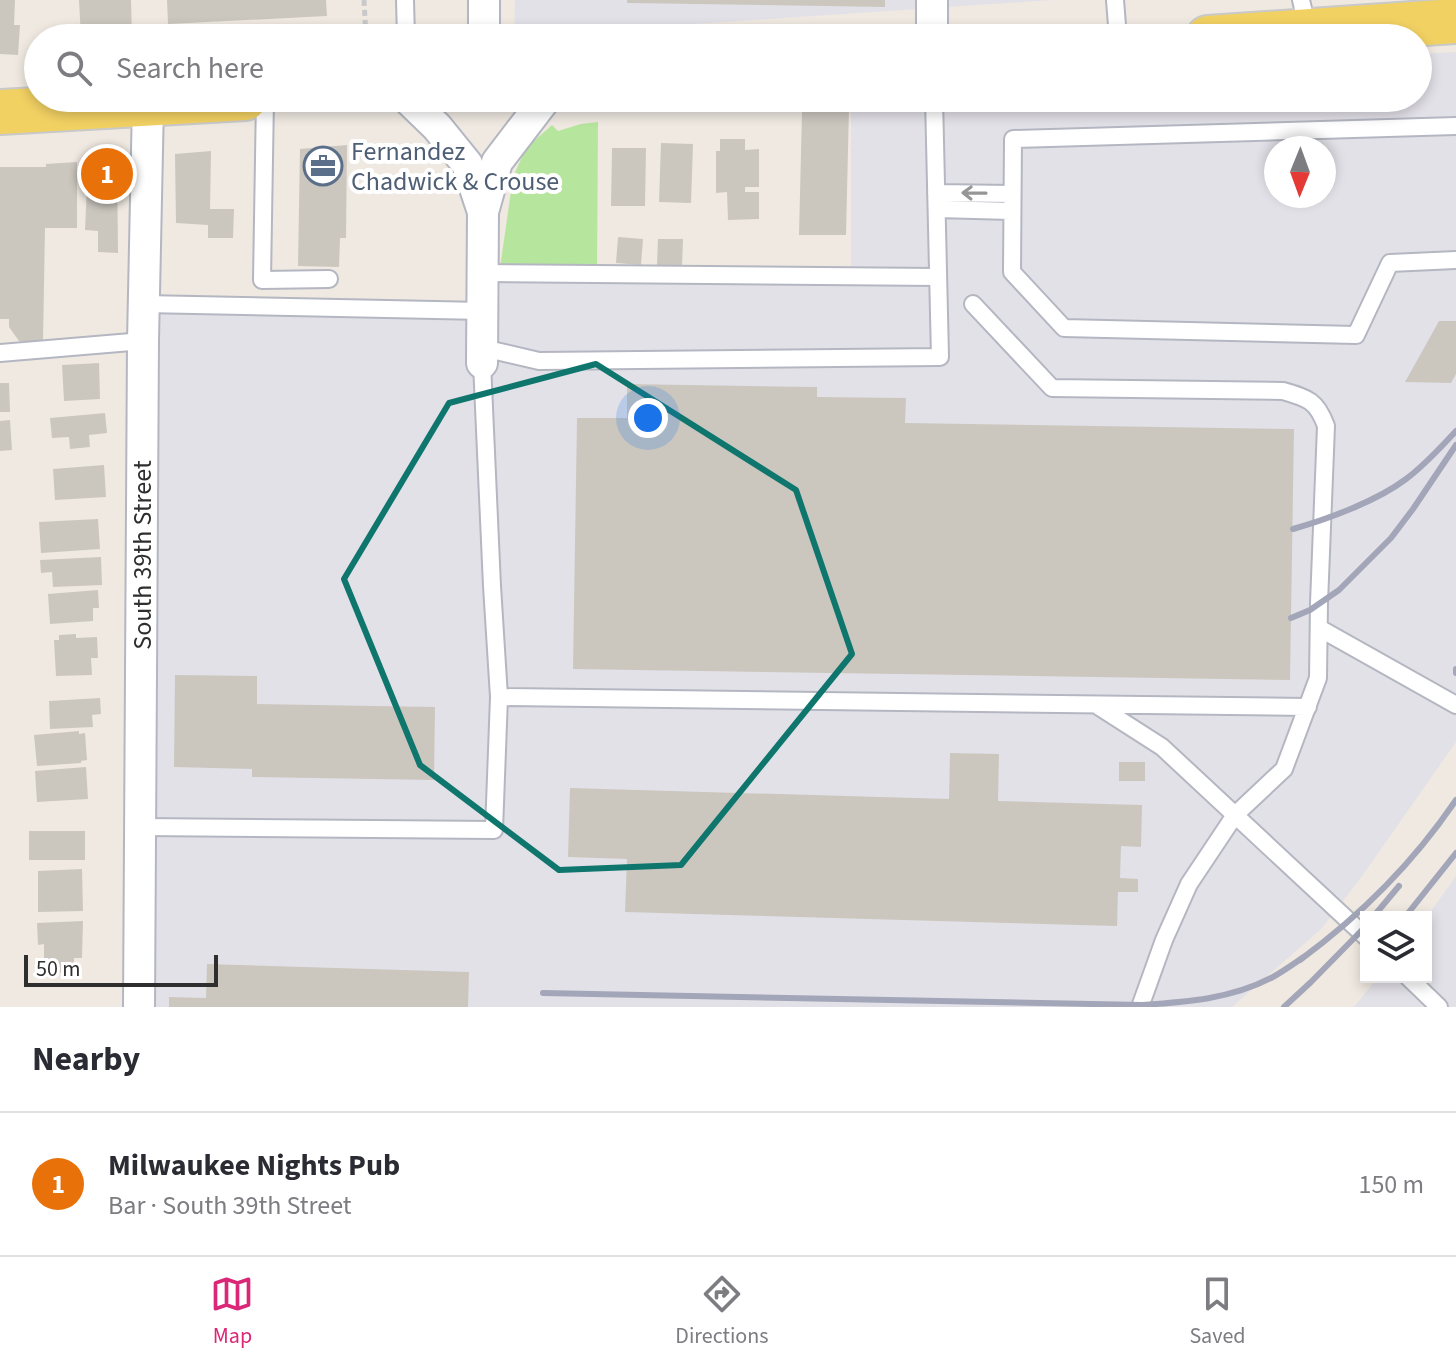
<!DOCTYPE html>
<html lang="en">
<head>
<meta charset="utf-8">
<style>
	:root { --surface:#fff; --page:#f2f2f3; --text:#2b2b33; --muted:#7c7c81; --line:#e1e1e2; --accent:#db2777 }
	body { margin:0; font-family:"Source Sans 3",sans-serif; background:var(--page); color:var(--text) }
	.controls { position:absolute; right:24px; bottom:24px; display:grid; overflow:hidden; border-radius:0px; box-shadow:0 4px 12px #0003 }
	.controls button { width:72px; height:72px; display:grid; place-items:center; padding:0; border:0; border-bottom:2px solid var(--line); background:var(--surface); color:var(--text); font:40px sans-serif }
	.compass { position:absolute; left:1264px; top:136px; width:72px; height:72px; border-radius:50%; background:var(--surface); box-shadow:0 4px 12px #0003; rotate:181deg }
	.scale { position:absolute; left:24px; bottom:20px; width:194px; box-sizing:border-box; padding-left:8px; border:4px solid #2e2e2e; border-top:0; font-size:22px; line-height:28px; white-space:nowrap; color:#2e2e2e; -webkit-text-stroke:6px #fff; paint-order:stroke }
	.you { position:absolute; left:648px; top:418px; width:28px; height:28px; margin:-20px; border:6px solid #fff; border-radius:50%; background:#1a73e8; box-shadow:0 0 0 12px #1a73e833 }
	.badge { display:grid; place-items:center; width:52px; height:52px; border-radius:50%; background:var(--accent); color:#fff; font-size:26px; font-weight:700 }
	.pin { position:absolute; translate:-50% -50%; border:4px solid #fff; box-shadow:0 2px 8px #0006 }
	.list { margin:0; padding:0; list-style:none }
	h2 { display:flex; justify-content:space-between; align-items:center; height:104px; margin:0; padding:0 32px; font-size:34px }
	h2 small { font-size:26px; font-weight:400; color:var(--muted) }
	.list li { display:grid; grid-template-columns:52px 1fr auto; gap:24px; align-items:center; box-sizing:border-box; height:144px; padding:0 32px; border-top:2px solid var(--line) }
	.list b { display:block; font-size:30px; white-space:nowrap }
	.list p { margin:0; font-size:26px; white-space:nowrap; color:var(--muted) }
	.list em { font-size:26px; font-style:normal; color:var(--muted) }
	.icon { flex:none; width:44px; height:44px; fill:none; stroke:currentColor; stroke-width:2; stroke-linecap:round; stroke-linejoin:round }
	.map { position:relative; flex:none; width:1456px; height:1007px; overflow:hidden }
	.search { position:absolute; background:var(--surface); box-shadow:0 4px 12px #0003; left:24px; right:24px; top:24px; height:88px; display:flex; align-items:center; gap:20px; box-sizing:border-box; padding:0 28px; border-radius:44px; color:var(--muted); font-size:30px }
	.sheet { height:248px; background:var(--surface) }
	nav { display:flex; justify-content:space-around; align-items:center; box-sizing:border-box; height:112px; border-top:2px solid var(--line); background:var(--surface); font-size:22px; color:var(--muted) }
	nav a { display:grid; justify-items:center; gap:4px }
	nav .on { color:var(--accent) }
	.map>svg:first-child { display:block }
	.industrial { fill:#e3e1e8; fill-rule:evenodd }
	.green { fill:#b6e59e }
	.building { fill:#cbc7bf }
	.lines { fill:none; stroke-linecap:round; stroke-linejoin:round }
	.service-casing { stroke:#b4b7c1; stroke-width:20 }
	.minor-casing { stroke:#b4b7c1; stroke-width:34 }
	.primary-casing { stroke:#c9c9c9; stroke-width:48 }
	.path { stroke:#c9c9c9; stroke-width:5; stroke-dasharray:6 4; stroke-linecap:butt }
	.service { stroke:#fff; stroke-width:16 }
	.minor { stroke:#fff; stroke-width:30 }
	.primary { stroke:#f2d163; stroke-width:44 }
	.rail { stroke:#a3a6b8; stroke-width:6 }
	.oneway { stroke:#969696 }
	.marked { fill:none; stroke:#0f766e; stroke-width:6; stroke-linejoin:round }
	.labels { text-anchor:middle; stroke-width:8; stroke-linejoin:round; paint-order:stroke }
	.service-label { font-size:26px; fill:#4e5e75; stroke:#fff; text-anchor:start }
	.street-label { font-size:26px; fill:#2e2e2e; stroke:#fff }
</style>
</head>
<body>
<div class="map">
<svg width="1456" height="1007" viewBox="0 0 1456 1007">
	<rect width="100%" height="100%" fill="#efe9e1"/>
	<path class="industrial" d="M515 0H1053L514 36Z
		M1456 52V742L1360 879 1321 929 1232 1007H153L160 295 500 303V268L851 271V98H1418V54ZM1276 148H1324V196H1276Z
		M1456 876V1007H1354L1378 977H1426V918Z"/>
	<path class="green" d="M598 122 597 270 500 268 513 177 526 148 552 125 558 131 581 124Z"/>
	<path class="building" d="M0 0H15L14 25H20L18 55 0 54Z
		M79 0H131L132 38H81Z
		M167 0H326L327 16 168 24Z
		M627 0H885V7L627 3Z
		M849 108 846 235H799L802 112Z
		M720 139H745V150L759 149V187H745V192H759V219L728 220 727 192 716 193V151H720Z
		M661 143 693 144 691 203 659 202Z
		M347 145 346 238H340L339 267 298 266 300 149Z
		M612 148H646L645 206H611Z
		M211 151 210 209H234L233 238H208V225L176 223 175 154Z
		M117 159 118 253 98 252V231L85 230 88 162Z
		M77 162V228H45L43 342 19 341 9 327V319H0V167H46V164Z
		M618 237 643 239 641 265 616 263Z
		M658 239H683L682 266 657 265Z
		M1439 321H1456V374L1451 383 1405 382Z
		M99 363 100 399 64 401 62 365Z
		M0 383H9L10 412H0Z
		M627 384 817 387V397L906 398 905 423 1294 429 1290 680 573 669 577 418H627Z
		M105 413 107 433 89 435 90 447 70 449 69 437 52 438 50 418Z
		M10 420 12 450 0 451V421Z
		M104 465 106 497 55 500 53 469Z
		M98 519 100 549 41 553 39 522Z
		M101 557 102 585 53 587 52 572 41 573 40 560Z
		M98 590 99 608H93V621L50 624 48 594Z
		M76 634V638L97 637 98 658H91L92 675 56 676 54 640H59V635Z
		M175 675 257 676V704L435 707 434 780 252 777V769L174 767Z
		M100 698 101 714 92 715 93 727 50 729 49 701Z
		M79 731V734L85 733 87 760 81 761V763L37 766 34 735Z
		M950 753 999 754 998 801 1142 805 1141 847 1121 846 1120 878 1138 879V892H1118L1117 926 625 912 627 859 568 857 570 788 949 799Z
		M1119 762H1145V781H1119Z
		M86 767 88 799 37 802 35 771Z
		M29 831H85V860H29Z
		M82 869 83 911 38 912V871Z
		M83 921 82 958H74V972L52 973V960H44V944L38 945 37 923Z
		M207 964 469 972 468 1007H169V997L206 998Z"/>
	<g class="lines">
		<defs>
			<path id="service" d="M405 0 406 38
				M1115 0 1118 38
				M1301 0 1308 30
				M265 98 262 280 329 279
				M1456 126 1013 139 1012 272 1064 328 1356 335 1390 263 1456 260
				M936 193 1012 194
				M937 209 1011 211
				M483 273 938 277
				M144 304 483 311
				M973 304 1052 388 1283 391C1308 398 1317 401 1326 426L1319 603 1318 678 1284 769 1235 815 1189 884 1164 940 1140 1007
				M483 348 539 361 940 357 934 98
				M0 353 143 341
				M1319 628 1456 705
				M499 697 1308 707
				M1098 706 1162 747 1366 937
				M140 827 494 830 499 697 492 586 482 363
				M1408 977 1439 1007"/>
			<path id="minor" d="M932 0V38
				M484 38V0
				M407 98 437 127 467 164 483 212
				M482 363 483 212 497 162 546 98
				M139 1007 143 341 148 103"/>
			<path id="primary" d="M1208 38 1456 21
				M0 112 245 98"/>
		</defs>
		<use href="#service" class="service-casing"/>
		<use href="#minor" class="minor-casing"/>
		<use href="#primary" class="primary-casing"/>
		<path class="path" d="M364 0 366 38"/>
		<use href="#service" class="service"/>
		<use href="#minor" class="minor"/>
		<use href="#primary" class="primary"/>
		<path class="rail" d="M1293 529C1328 519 1377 501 1406 479 1424 466 1441 447 1456 431
			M1291 618 1310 610 1339 590 1391 538 1413 509 1456 445
			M1456 673V669
			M1373 917 1399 886
			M1405 917 1456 853
			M1300 960C1360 916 1414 862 1456 800
			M543 993 1142 1005C1186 1002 1231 999 1271 978 1284 971 1296 962 1308 954
			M1284 1007 1311 982 1366 926"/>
	</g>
	<defs><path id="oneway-shaft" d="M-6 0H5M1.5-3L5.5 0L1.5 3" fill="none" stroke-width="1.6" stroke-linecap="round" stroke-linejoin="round" transform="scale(2)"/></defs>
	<use class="oneway" href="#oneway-shaft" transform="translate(974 193) rotate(-179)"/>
	<path class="marked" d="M596 364 796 490 852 654 681 865 559 870 420 765 344 579 449 403Z"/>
	<defs>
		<symbol id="office-ring" viewBox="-11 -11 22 22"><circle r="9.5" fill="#fff" stroke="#5c6f8a" stroke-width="1.5"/><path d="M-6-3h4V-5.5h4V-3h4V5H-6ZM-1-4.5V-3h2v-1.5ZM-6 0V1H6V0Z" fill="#5c6f8a"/></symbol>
	</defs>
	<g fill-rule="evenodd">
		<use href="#office-ring" x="301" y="144" width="44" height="44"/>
	</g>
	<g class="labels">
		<g class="service-label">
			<text x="351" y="160">Fernandez<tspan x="351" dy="30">Chadwick &amp; Crouse</tspan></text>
		</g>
		<g class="street-label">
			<text transform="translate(142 555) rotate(-90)" y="9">South 39th Street</text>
		</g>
	</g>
</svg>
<div class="controls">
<button><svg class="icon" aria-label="layers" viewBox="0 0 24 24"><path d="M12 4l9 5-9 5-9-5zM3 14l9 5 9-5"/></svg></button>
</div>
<svg class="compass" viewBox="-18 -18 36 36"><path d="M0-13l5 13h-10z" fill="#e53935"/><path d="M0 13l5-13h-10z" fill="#7c7c81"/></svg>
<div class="scale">50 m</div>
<div class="you"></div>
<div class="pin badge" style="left:107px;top:174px;background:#e8710a">1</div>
<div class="search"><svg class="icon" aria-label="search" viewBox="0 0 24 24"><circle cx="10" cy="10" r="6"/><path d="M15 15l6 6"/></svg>Search here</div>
</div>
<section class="sheet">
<h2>Nearby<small></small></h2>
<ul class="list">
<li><span class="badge" style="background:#e8710a">1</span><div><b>Milwaukee Nights Pub</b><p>Bar · South 39th Street</p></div><em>150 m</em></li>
</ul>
</section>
<nav>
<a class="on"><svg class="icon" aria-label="map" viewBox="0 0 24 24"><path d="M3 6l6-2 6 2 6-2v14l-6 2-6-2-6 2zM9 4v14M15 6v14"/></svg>Map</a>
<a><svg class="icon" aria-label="directions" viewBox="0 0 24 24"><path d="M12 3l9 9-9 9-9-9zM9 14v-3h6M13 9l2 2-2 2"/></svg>Directions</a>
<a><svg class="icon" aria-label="saved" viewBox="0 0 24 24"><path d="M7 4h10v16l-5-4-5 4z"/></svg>Saved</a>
</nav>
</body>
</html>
